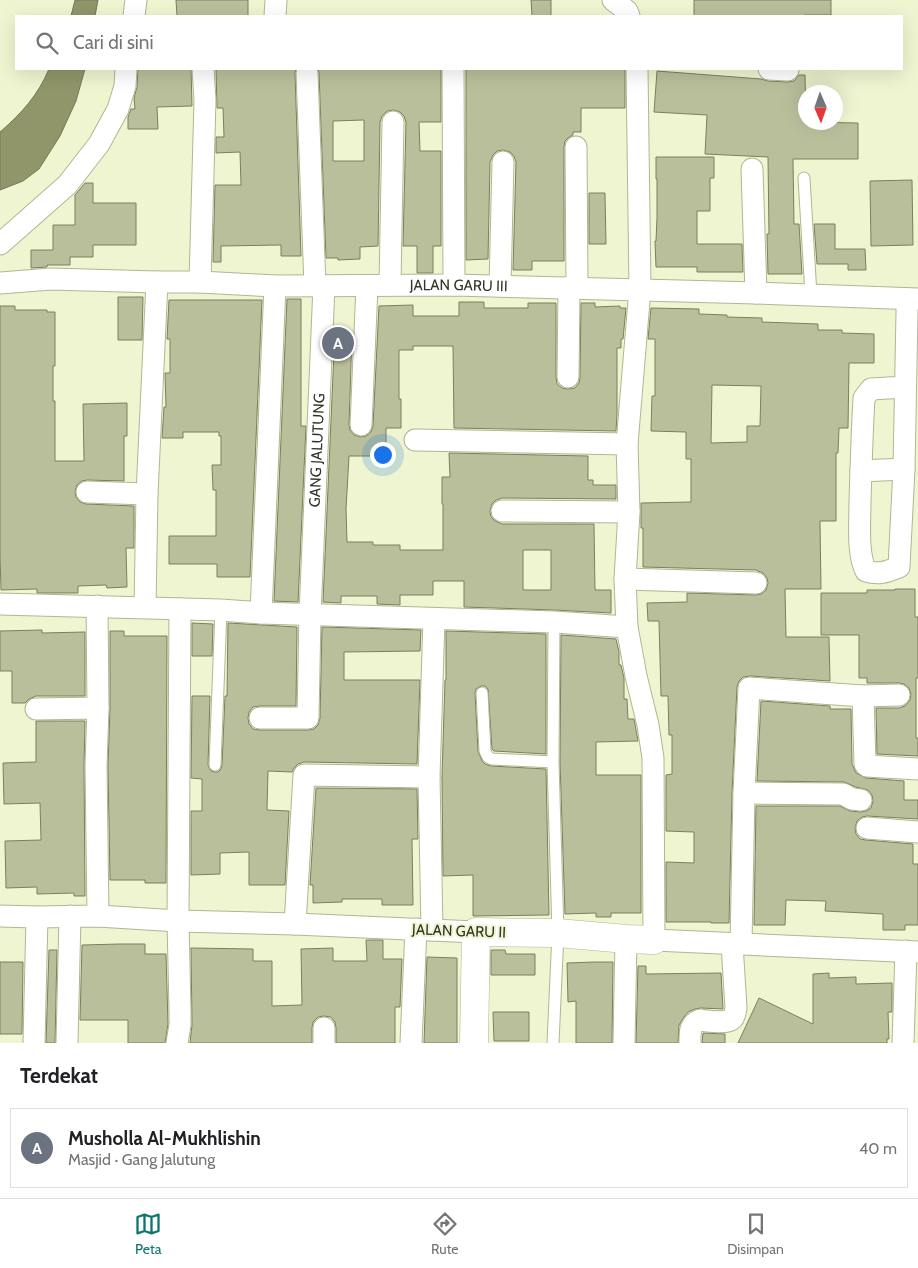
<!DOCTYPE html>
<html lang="id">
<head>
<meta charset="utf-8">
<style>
	:root { --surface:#fff; --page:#f6f6f6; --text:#202124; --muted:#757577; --line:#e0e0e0; --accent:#0f766e }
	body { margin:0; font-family:Cabin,sans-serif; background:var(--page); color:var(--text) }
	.compass { position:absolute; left:798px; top:85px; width:45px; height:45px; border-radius:50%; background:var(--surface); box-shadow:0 5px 20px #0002; rotate:178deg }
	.you { position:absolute; left:382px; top:454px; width:18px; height:18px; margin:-12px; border:4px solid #fff; border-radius:50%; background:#1a73e8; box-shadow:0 0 0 8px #1a73e833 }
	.badge { display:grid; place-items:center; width:32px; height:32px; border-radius:50%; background:var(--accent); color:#fff; font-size:16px; font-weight:700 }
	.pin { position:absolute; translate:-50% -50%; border:2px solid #fff; box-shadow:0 1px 5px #0006 }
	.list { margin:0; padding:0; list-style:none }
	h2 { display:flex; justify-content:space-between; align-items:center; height:65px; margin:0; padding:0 20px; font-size:21px }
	h2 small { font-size:16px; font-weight:400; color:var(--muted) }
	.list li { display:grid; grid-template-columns:32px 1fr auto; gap:15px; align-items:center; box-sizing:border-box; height:80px; margin:0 10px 10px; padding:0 10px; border:1px solid var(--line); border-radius:0px }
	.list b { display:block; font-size:19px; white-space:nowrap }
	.list p { margin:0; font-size:16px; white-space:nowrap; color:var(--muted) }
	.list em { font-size:16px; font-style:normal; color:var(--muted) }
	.icon { flex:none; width:28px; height:28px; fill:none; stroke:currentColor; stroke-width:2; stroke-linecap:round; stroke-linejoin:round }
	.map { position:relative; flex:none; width:918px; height:1043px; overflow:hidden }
	.search { position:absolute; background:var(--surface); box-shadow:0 5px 20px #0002; left:15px; right:15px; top:15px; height:55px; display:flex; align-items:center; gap:12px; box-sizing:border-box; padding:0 18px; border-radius:0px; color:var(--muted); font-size:19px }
	.sheet { height:155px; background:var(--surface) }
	nav { display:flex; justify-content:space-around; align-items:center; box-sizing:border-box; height:70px; border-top:1px solid var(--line); background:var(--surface); font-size:14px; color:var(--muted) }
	nav a { display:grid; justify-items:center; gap:2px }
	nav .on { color:var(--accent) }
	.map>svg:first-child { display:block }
	.water { fill:#909669; stroke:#747955 }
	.building { fill:#b9be9b; stroke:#7b7f5e; fill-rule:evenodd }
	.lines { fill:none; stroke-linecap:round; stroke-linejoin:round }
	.lane-casing { stroke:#b1b693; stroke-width:13 }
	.street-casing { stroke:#b1b693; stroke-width:23 }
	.secondary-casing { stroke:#b1b693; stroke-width:29 }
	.lane { stroke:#fff; stroke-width:11 }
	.street { stroke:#fff; stroke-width:21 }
	.secondary { stroke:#fff; stroke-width:28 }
	.labels { text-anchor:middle; stroke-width:4; stroke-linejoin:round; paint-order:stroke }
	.street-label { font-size:15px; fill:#333527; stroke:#eff5d0 }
</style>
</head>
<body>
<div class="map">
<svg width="918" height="1043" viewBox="0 0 918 1043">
	<rect width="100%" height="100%" fill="#eff5d0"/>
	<path class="water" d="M75 0H98L95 16H71Z
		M49 69H85L76 101 60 136 39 169 23 181 0 190V132C22 113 38 95 49 69Z"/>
	<path class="building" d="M176 0H248V16H177Z
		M531 0H551V16H532Z
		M694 0H831V15H804V16H694Z
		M138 69H191L192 106 157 107 158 129H128V117L131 109H135L134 98 137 87Z
		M216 69H296L295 73 301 256H281V245L221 246V262H213L215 185H241L240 152 216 153V137H224L223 108H217Z
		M318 69H441V122H419L420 151H441V246H433V273H417V246H403L406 122 404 116 400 112 394 110 387 111 382 116 380 122 378 246 360 247V259L338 260V258H326L319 73ZM364 120V161H333V121Z
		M466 69H625V108H581V132H573V135L569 137 565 141 564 147V261H532V270H513L516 162 514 156 510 152 503 150 497 151 493 155 490 162 488 259 466 260Z
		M657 71 761 79 768 81 787 82 794 81 799 75H805L806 122 858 123V159H793L794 224H799L802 274H768L767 234H769L768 157 705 154 707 115 654 112Z
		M656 157H714V178H710V211H697V244H742L743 272H697V267H656L655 241H656L657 218V179H656Z
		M912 180 913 245 871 246 870 181Z
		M85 183H93V203H136V245H93V257H70V265H47V267L31 268V250H53V225H75V195Z
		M589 193H605L606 244H589Z
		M814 224H835V249H865L866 270H848V264H817Z
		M118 297H143L142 340H118Z
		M287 299H301V426H306L298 602 274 601Z
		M169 300H262L250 577H217V564H169V536H216V490H213L212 465H221V436H219V432H183V438H162L164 407H166L165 373H170V339H167Z
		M459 302H484V308H528V303H556V377L557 384 562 388 567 389 575 388 579 383 580 378 581 303H595V307L620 306V308H626L623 339H621V348H617V414L616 431 454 428 453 346H413V350H399V399H401V428H386V456H349L346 509 347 542H373V545H400V550H443V504H442V477H450L449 453 588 456V480H593V485H616V499L502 498 496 500 492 504 490 511 491 517 495 521 502 524H594L595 590H611V613L554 610 464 607V581H433V595H400V605L377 604V596H341V603L323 602 335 330 352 334 349 425 350 430 354 435 360 437 366 436 371 432 373 426 379 306 413 305V316H459ZM523 550H551V590H523Z
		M0 306H15V310H47V312H55V366H53V401H55V461H84L83 404 127 403V436H124V481L87 480 82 481 77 485 75 492 76 497 80 502 86 504 134 506V548H126L127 587 107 588 106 585 78 586V593H37V589L1 590 0 556Z
		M651 308 699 309V314L727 315V317L762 318V322L818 324V330H842V333L874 334V363H849L848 428H839L838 453H836V521H820L821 589H785L786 637H829L830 681 750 676 743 677 739 681 737 687 732 793 729 923H711V922H666V862L694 863V832L666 831V775L672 774V735H669L668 696H661L659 621H648L647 603 687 602V593L756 595 761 594 766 590 768 583 767 578 763 573 756 570 643 567V528H641V503L691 502V459H686V432L651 431 652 396H655V339H648ZM712 385 761 386 760 426H747V442L711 443Z
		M895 589H915V617H918V678H916V738H918V756L877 754 876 708H899L905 706 910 700 911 694 909 688 904 684 899 683H867V678H859V635H821V593H867V590H895Z
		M192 623 213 624 212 656H192Z
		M228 623 297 627 296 706H260L253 707 249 712 248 718 249 724 253 729 260 730H308L314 729 318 725 320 718 322 627 421 630 420 651 344 652V680H420L417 764 304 762 298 764 294 768 292 772 268 771 267 810 289 811 285 885H249V852L220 853V874L191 875V811H202V779L191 778 192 696H210L208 765 211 771 214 772H218L221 769 222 765 225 696H227Z
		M42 630V633L85 632V696H36L29 699 25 703H12V671H0V631Z
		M110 631H124V636H167L166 883H145V880H110L108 766 110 708Z
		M446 631 546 634V754L494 751 492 749 488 689 485 686H481L476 689 475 693 478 751 482 761 485 764 491 766 546 769 549 915 473 916V875L443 876 442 777 445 680H446Z
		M561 635 616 639 619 652V665H621L624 678V699H627L628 719H634L638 741 596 742V775H641V913H611V917H596V913L565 914 560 762Z
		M761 701 830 706V709H851L852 764 856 773 866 778 904 781V800H918V819L867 816 862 817 857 821 855 828 856 834 860 839 866 840 913 844V864H918V925H905V930H883V914L825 911 826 901 786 900 785 925H754L756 806H840L850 811 860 812 866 811 871 808 873 801 872 795 868 790 856 787 844 782 757 781Z
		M36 721H85L84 766 85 896H74V893L37 894V887L6 888 5 841 41 840 40 803 4 804 3 763 36 762Z
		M316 788 417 789 418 839H412L413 905H382V899H342V902L313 903V885H310Z
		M366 940H383V959H402L400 1007H395V1043H336V1028L335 1022 331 1017 324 1016 318 1017 313 1022 312 1028V1043H190L192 1025 191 948 253 949V961H272V1006L302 1005 301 949 333 948V961H367Z
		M120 944H145V954H166L168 1024 165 1043H128V1020H80L82 945Z
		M49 950H57L55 1043H46Z
		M491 950H505L506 954H535V975H491Z
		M427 957 457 958V1043H424Z
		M0 962H23L22 1034H0Z
		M595 962H613L612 1043H576V1001L568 1002 567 963Z
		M638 966H646V974L721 973 723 1009 701 1008 695 1009 688 1012 684 1017 679 1025 678 1043H636Z
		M829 973V978L856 977V984L892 983V1012H888L889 1039H887V1043H738L759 998 813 1024V974Z
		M493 1012H529V1041H494Z
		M703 1033 725 1034V1043H702Z"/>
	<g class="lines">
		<defs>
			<path id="lane" d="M804 178 811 295
				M482 693 485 751 488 757 492 759 553 762
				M215 765 221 610
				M553 1043 558 933 553 762 554 622"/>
			<g id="street">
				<path d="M613 0 627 11 629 16"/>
				<path d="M134 16 136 0"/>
				<path d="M275 16 276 0"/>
				<path d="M453 69 454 285"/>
				<path d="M637 69 640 289 627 444 629 512 625 579 627 627 636 676 648 725 653 758 654 940 918 952"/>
				<path d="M769 69 788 70"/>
				<path d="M307 73 315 286"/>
				<path d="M576 147 577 287"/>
				<path d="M752 169 756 293"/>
				<path d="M0 244 67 185 99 144 118 109 125 86 126 69"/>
				<path d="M200 282 205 100 203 69"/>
				<path id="s1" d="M0 283 51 279 157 282H200L275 286 454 285 756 293 918 299"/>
				<path d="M390 284 393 122"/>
				<path d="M500 286 503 162"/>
				<path d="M568 377 569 287"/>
				<path d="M905 387 871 389 864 398C862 433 861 467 860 502 860 522 857 554 866 571 879 575 886 572 899 567L904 469 907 312V299"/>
				<path d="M361 425 367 286"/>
				<path d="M415 440 627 444"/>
				<path d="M861 471 904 469"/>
				<path d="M87 492 147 494"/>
				<path d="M502 511 629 512"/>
				<path d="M625 579 756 583"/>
				<path d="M0 604 221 610 261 613 554 622 627 627"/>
				<path d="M145 607 147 494 157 282"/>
				<path d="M261 613 275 286"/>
				<path d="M863 696 865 764 867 766 918 769"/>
				<path d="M98 708 96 766 98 916"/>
				<path d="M36 709 98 708 97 606"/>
				<path id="s2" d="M260 718H308L310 615 324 286"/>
				<path d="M744 793 843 794 852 799 861 800"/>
				<path d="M867 828 918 832"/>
				<path d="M0 916 37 917 98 916 178 921 295 924 476 932"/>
				<path d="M295 924 304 775 429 777"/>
				<path d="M432 930 429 777 434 619"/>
				<path d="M741 944 744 793 749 688 863 696 899 695"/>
				<path d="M34 1043 37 917"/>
				<path d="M67 1043 70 916"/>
				<path d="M177 1043 180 1025V1010L178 921 180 609"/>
				<path d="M324 1043V1028"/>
				<path d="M411 1043 416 929"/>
				<path d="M624 1043 626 939"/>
				<path d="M690 1043C690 1033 689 1024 700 1020 707 1021 727 1024 732 1019 735 1017 735 1012 736 1008L732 944"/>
				<path d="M903 1043 906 951"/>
			</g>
			<path id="secondary" d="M474 1043 476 932 558 933 626 939 654 940"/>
		</defs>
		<use href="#lane" class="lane-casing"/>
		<use href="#street" class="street-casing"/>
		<use href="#secondary" class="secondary-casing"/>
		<use href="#lane" class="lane"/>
		<use href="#street" class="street"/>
		<use href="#secondary" class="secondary"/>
	</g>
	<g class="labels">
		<g class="street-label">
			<text dy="5" stroke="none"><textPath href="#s1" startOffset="459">JALAN GARU III</textPath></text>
			<text dy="5" stroke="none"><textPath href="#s2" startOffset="316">GANG JALUTUNG</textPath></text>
			<text transform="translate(459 931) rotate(2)" y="5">JALAN GARU II</text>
		</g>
	</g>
</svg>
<svg class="compass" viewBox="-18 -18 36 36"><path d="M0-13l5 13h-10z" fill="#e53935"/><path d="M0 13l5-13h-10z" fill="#757577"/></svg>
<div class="you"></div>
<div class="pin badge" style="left:338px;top:343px;background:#6b7280">A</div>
<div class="search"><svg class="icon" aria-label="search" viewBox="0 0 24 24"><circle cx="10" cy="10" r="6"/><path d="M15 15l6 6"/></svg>Cari di sini</div>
</div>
<section class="sheet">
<h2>Terdekat<small></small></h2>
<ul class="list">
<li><span class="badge" style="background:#6b7280">A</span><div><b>Musholla Al-Mukhlishin</b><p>Masjid · Gang Jalutung</p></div><em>40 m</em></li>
</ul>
</section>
<nav>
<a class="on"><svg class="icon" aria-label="map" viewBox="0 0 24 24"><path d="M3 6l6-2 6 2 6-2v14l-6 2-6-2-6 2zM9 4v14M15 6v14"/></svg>Peta</a>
<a><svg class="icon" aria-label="directions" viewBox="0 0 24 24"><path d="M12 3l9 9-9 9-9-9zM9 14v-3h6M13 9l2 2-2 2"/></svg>Rute</a>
<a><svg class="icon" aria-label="saved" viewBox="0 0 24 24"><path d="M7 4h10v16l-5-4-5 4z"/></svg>Disimpan</a>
</nav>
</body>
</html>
